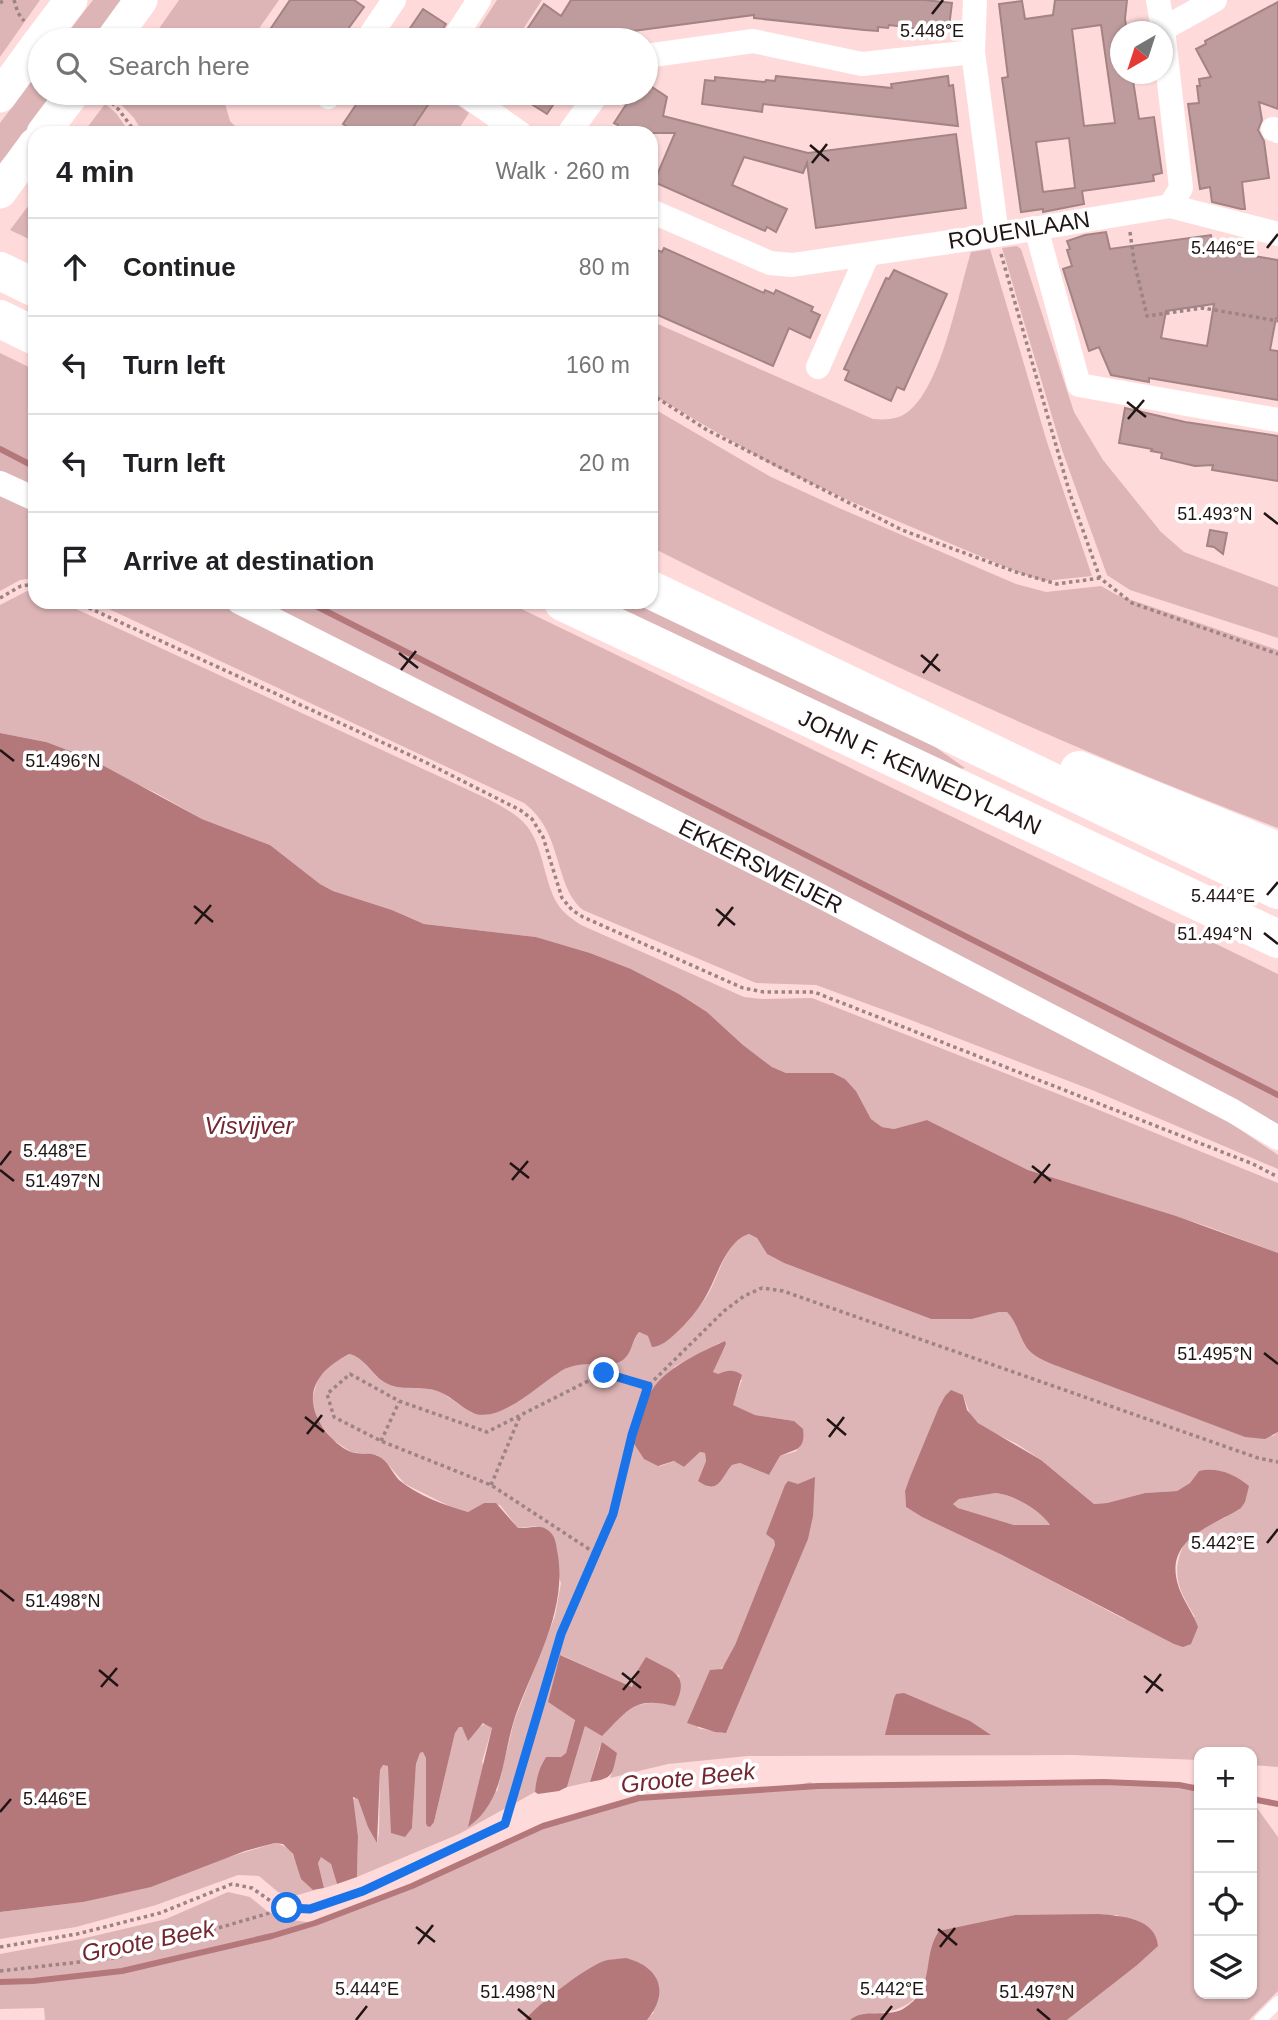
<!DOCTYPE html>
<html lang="en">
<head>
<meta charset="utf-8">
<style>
	:root { --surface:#fff; --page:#f2f2f2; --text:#202124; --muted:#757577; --line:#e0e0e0 }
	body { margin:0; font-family:Helvetica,sans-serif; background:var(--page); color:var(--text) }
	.controls { position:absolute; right:21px; bottom:21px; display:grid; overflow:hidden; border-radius:14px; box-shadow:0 2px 5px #0004 }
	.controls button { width:63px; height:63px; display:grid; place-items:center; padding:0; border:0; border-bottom:2px solid var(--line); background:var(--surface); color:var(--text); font:35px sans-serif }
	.compass { position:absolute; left:1110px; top:21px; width:63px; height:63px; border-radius:50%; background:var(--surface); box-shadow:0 2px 5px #0004; rotate:219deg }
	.stop { position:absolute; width:21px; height:21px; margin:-16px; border:5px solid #1a73e8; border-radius:50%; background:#fff }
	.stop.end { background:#1a73e8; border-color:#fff; box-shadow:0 2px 7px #0008 }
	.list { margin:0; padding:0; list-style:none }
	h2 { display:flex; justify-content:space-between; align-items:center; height:91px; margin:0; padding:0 28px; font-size:30px }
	h2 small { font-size:23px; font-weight:400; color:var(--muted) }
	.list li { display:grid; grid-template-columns:46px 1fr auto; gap:21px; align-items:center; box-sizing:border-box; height:98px; padding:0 28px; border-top:2px solid var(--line) }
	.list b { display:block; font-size:26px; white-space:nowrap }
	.list em { font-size:23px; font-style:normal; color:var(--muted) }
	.icon { flex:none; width:38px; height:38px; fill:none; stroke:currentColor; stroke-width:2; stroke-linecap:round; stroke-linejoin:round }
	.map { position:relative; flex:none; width:1278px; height:2020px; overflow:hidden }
	.search { position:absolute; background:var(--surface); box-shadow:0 2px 5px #0004; left:28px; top:28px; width:630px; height:77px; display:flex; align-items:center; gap:18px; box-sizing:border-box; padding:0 24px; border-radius:38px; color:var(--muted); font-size:26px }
	.panel { position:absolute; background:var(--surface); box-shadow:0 2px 5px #0004; left:28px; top:126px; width:630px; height:483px; border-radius:21px }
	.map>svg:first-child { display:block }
	.green { fill:#ddb5b7; fill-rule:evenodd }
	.water { fill:#b4787a; fill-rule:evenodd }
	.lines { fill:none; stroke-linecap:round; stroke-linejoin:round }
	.stream { stroke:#b4787a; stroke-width:6 }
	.building { fill:#be9c9d; stroke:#a48384; stroke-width:2; fill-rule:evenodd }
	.path { stroke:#9d8384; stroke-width:3.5; stroke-dasharray:3.5 3.5; stroke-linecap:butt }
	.service { stroke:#fff; stroke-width:12 }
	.minor { stroke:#fff; stroke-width:24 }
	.secondary { stroke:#fff; stroke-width:33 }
	.motorway { stroke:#fff; stroke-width:38 }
	.route { stroke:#1a73e8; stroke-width:9 }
	.ticks { fill:none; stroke:#201414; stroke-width:2.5 }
	.labels { text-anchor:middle; stroke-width:7; stroke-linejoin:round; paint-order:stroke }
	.street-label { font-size:23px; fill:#201414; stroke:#fff }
	.water-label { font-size:24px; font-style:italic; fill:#722730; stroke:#fff }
	.ticks-label { font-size:18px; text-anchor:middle; fill:#201414; stroke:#fff; stroke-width:7; stroke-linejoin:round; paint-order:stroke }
</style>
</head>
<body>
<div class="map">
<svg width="1278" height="2020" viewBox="0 0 1278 2020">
	<rect width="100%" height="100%" fill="#ffdadb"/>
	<path class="green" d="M0 0H40L0 57Z
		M93 0H130L99 40H62Z
		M179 0H279L251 40H151Z
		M497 0H542L516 40H471Z
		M40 70V93H57L0 163V123Z
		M113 93H222L230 121 242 133H143L134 118 112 95Z
		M437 93H440L469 113 456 133H409Z
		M105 104 116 113 130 133H83Z
		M35 197V242L10 230Z
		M1017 246 1021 249 1074 412 1103 460 1161 532 1184 552 1278 587V638L1130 590 1107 575 1062 450 1002 248Z
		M990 249 1047 442 1092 576 1044 581 1020 573 843 498 776 467 651 394V321L873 419C885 420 898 420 909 411 942 384 958 294 971 252Z
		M0 353 35 370V489L0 473Z
		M651 407 771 477 839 508 1016 584 1046 592 1101 586 1117 595 1278 650V828C1064 747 855 650 651 547Z
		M0 492 35 510V578L20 580 0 591Z
		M27 591H35V602H61L460 786C479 795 513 809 526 825 544 847 543 879 557 903 562 912 572 919 581 925L744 997 762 999 812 998 1089 1106 1278 1183V1253L1206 1226 1028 1170 927 1120 894 1129 882 1127 871 1119 856 1091 845 1079 833 1073H786L772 1067 743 1045 707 1012 679 994 631 969 590 953 536 937 424 924 392 910 333 891 320 884 270 845 202 819 156 793 46 742 0 733V605Z
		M94 602H223L1004 1003 1220 1116 1278 1155V1169L1092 1090 903 1017 816 985 756 983 583 910C553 885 564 833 524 803Z
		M262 602H507L1278 974V1126Z
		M599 602H649L907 727 965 768 961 769Z
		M749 1234 757 1238 767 1254 784 1263 931 1319H972L999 1312H1007L1014 1319 1028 1349 1273 1436 1278 1432V1767L1252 1765V1752H1199V1760L1073 1755 748 1756 668 1764 610 1778 612 1773 600 1746 590 1782 567 1787 585 1726 615 1722 623 1712 637 1705 657 1702 680 1676 662 1666 638 1670 632 1687 561 1655 548 1702 575 1719 566 1753 561 1757H546L542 1763 535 1792 459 1834 357 1877 358 1836 353 1800 356 1797 358 1799 377 1843 379 1833 380 1770 383 1765 389 1766 390 1785 412 1828 416 1764 420 1753 423 1752 426 1754 434 1822 455 1733 458 1727H462L468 1740 476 1729 486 1723 492 1728 482 1762 497 1792 514 1721 555 1616 561 1583 537 1526 518 1528 500 1505 484 1503 468 1512 455 1509 405 1484 384 1460 377 1455 351 1452 332 1439 319 1422 311 1402 318 1379 333 1363 349 1354 359 1357 377 1377 439 1391 472 1413 573 1365C591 1362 617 1369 628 1353 633 1346 634 1339 639 1332L648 1336C663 1327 683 1320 696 1309 719 1291 719 1244 749 1234ZM719 1343 726 1345 715 1364 713 1373 742 1380 732 1405 755 1415 794 1421 797 1451 780 1456 769 1475 740 1463 732 1465 725 1474 698 1481 706 1461 705 1453 700 1452 684 1467 675 1461 660 1466 674 1367ZM963 1395 971 1417 984 1428 1017 1444 1041 1460 1094 1504 1107 1503 1145 1493 1177 1491 1190 1483 1199 1471 1226 1517C1215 1523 1202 1528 1192 1536 1185 1541 1183 1546 1180 1554 1172 1579 1182 1595 1195 1617L1124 1619 1002 1555 922 1517 906 1507 905 1491 945 1396ZM794 1484H798L723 1733 698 1728 719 1671 728 1661 735 1645 775 1545 774 1540Z
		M996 1493C1014 1495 1040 1510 1050 1525H1014L958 1508 953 1504 959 1499Z
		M810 1782 818 1786 1104 1782 1179 1785 1199 1789V1994H1252V1801L1278 1837V1991L1249 2020H1067L1136 1966 1118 1915H1015L987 1922 930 1964C923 2000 907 2011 871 2014 863 2015 856 2015 850 2020H647L654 2012 589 1970 543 2003 525 2020H45L44 2008 0 2009V1954L81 1939 166 1919 228 1892 250 1897 267 1911 284 1919 315 1923 412 1886 543 1826 596 1810 639 1798 706 1790 794 1786Z
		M275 1843C303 1848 291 1877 315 1890L291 1897 278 1892 259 1876 238 1875 156 1905 76 1927 0 1939V1912L83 1902Z
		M321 1856 331 1864 337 1884 324 1888 318 1863Z"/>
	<path class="water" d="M0 733 46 742 91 759 202 819 270 845 320 884 333 891 392 910 424 924 536 937 590 953 631 969 679 994 707 1012 743 1045 772 1067 786 1073H833L845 1079 856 1091 871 1119 882 1127 894 1129 927 1120 1028 1170 1176 1216 1278 1253V1432L1265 1439 1245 1437 1052 1364C1043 1360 1033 1356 1027 1348 1019 1336 1017 1322 1007 1312H999L972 1319H931L784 1263 767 1254 757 1238 749 1234C726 1241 717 1277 706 1296 698 1310 687 1323 675 1334 668 1340 662 1346 652 1347L648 1336 639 1332C632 1340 632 1353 623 1360 610 1369 582 1358 561 1371 539 1384 498 1426 471 1412 458 1405 449 1394 434 1390 419 1386 400 1391 386 1383 372 1376 365 1357 349 1354 315 1372 300 1397 326 1432 332 1439 341 1448 351 1452 359 1455 370 1452 378 1456 388 1460 392 1473 399 1480 417 1495 446 1506 468 1512L484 1503H496L518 1528C529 1529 540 1523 549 1531 555 1536 556 1543 557 1550 569 1609 534 1663 515 1717 502 1756 505 1801 468 1827L492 1728 483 1723 468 1741 462 1727H459L455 1733 434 1822 430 1827 427 1826 426 1823V1758L423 1752 420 1753 416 1764 412 1828 405 1837 391 1833 388 1766 383 1765 380 1770 377 1843 368 1827 358 1799 353 1797 358 1836 357 1877 337 1884 331 1864 321 1857 318 1863 324 1888 313 1890 301 1879 293 1854 283 1844 275 1843 245 1851 151 1887 83 1902 0 1912Z
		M725 1341 726 1344 713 1372 718 1374C727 1370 734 1369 742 1375L733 1405 755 1415 794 1421 803 1429C806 1451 794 1449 780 1456L769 1475 740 1463 732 1465C720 1479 719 1495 698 1481L706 1461 705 1453 700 1452 684 1467 674 1461 658 1466 644 1459 633 1442C637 1425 643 1405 652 1390 665 1368 703 1351 725 1341Z
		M951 1390 963 1395 967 1410 978 1423 1041 1460 1094 1504 1107 1503 1145 1493 1177 1491 1190 1483 1199 1471C1218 1467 1234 1474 1249 1486L1245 1502 1241 1508C1210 1528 1162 1539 1179 1588 1184 1602 1193 1613 1198 1627L1191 1644 1183 1647 1174 1644 1002 1555 922 1517 906 1507 905 1491 910 1477 939 1407 945 1396ZM996 1493C1014 1495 1040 1510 1050 1525H1014L958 1508 953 1504 959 1499Z
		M815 1477 813 1516 808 1539 726 1733 715 1732 687 1723 710 1670 722 1669 735 1645 775 1545 774 1540 766 1534 785 1485 788 1481 798 1484Z
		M560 1655 632 1687 638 1670 646 1657C672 1672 691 1672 675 1706 634 1696 629 1709 602 1736L585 1726 567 1787 559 1791 538 1794 535 1792C536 1780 539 1767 546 1757H561L566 1753 575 1720 548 1702Z
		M904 1693 970 1721 991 1735H885L894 1698 896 1694Z
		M602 1742 617 1753C612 1775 614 1778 590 1782Z
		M1099 1914C1121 1916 1156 1918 1158 1946L1136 1966 1067 2020H850C863 2008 887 2018 903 2009 937 1989 921 1957 939 1931L1015 1915Z
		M626 1958C660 1967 670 1992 647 2020H525C537 2005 586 1967 604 1961 611 1959 620 1959 626 1958Z"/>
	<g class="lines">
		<path class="stream" d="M0 449 35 467
			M308 602 1278 1095
			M1252 1799 1278 1804
			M0 1982 33 1981 122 1971 272 1936 315 1923 412 1886 543 1826 639 1798 818 1786 1104 1782 1179 1785 1199 1789"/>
	</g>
	<path class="building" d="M290 0H354L364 7 340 40H263Z
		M571 0H925L952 3 949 27 939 26 938 31 889 25 888 28 878 27V31L864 30 754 18V15L565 40H520L544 4 561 16Z
		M1055 0H1127L1125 19 1127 32H1121V74H1132L1139 119 1154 117 1162 173 1153 175 1154 181 1082 191 1084 204 1043 212V209L1021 212 1002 78 1008 77 999 4 1022 1 1025 19 1053 15ZM1101 25 1115 123 1084 126 1072 29ZM1069 138 1075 188 1043 192 1036 142Z
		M1278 2V109L1259 102 1262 120 1258 130 1264 141 1269 178 1242 182 1245 209H1241L1212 202 1210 187 1200 189 1188 104 1199 103 1197 86H1200L1199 79 1211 77 1196 49 1206 44 1205 41Z
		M423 9 446 24 436 40H402Z
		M776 76 892 88 891 84 948 76 949 86 953 85 958 126 763 104 762 112 702 104 705 80 715 81V77L765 82 766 80 775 81Z
		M646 83 667 97 663 116 808 153 956 134 966 208 816 228 807 163 803 173 744 157 732 185 787 209 776 232 767 227 765 231 654 182 675 133H613L618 125 614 123 633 94 637 96 639 93H646Z
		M364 93H436L409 133H356L343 124Z
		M514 93H561L547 114Z
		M1106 232 1110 249 1211 235 1214 252 1224 251 1278 260V318H1276L1270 350 1278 351V400L1149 378V382L1111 375 1099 347 1089 351 1063 269 1072 266 1067 250 1070 249 1067 241 1085 235ZM1214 304 1207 346 1161 338 1166 311Z
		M651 248 662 252 664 248 764 293 765 290 774 294 776 290 813 307 811 311 820 315 810 338 789 328 773 366 651 312Z
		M894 270 947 294 904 390 897 387 891 401 845 380 849 371 844 369 886 278 889 279Z
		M1125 408 1185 422 1278 436V481L1212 470 1213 465 1195 466 1161 458 1162 453 1151 451 1152 449 1119 443Z
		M1210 530 1227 533 1223 554 1214 547 1207 546Z"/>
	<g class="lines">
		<path class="path" d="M14 0 18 13 24 21
			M0 3 4 0
			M102 93 119 110 136 133
			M1130 232 1134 261 1147 316 1203 308 1278 321
			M1001 254 1070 494 1100 578 1132 603 1278 654
			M651 394 707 430 902 530 1016 572 1057 584 1100 578
			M0 598 21 586 35 584
			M76 602 425 762 520 810 532 819 543 837 562 898 572 910 583 917 743 988 764 992H814L1253 1164 1278 1177
			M381 1441 399 1402
			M491 1485 520 1416
			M595 1553 491 1485 381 1441 334 1417 327 1394 350 1374 399 1401 487 1432 604 1373 648 1386
			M0 1947 77 1934 160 1913 232 1884 252 1888 272 1902 285 1908
			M0 1971 115 1958 287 1908 310 1909 363 1891 505 1824 561 1634 613 1514 632 1435 648 1386 724 1311 744 1296 762 1288 783 1291 1258 1458 1278 1462"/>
		<path class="service" d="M1260 2020 1278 2002"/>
		<path class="minor" d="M975 0 973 52 997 235
			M1158 0 1163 29
			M367 40 394 0
			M453 40 479 0
			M646 56 753 41 862 64 973 52
			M463 93 520 133
			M328 97 331 93
			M1273 129 1278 131
			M569 133 598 93
			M1170 206 1278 234
			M651 211 770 263 792 265 997 235 1170 206 1181 188 1163 29 1215 0
			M1036 228 1079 385 1278 420
			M818 367 868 254
			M0 483 35 499
			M239 602 807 889 1233 1111 1278 1138"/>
		<path class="secondary" d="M41 40 71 0
			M112 40 141 0
			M0 96 40 41
			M43 133 73 93
			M0 192 35 144"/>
		<path class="motorway" d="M0 271 35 288
			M0 319 35 336
			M651 590 1278 890
			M563 602 1278 939
			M1079 770 1278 851"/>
	</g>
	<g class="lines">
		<path class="route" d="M287 1908 310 1909 363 1891 505 1824 561 1634 613 1514 632 1435 648 1386 604 1373"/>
	</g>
	<path class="ticks" d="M932 14 943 0M810 145 829 161M812 163 827 144M1267 248 1278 234M1127 402 1146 417M1128 419 1144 400M1264 513 1278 524M399 653 418 668M921 655 940 671M401 670 416 651M923 673 938 654M0 750 14 761M1267 895 1278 882M194 906 213 922M716 909 735 925M195 924 211 905M718 926 733 907M1264 933 1278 944M510 1163 529 1178M0 1165 11 1151M1032 1166 1051 1181M0 1170 14 1181M512 1180 528 1161M1034 1183 1050 1164M1264 1353 1278 1364M305 1417 324 1432M827 1419 846 1435M307 1434 322 1415M829 1437 844 1417M1267 1543 1278 1529M0 1590 14 1601M99 1670 118 1686M622 1673 641 1688M1144 1676 1163 1691M101 1687 117 1668M623 1690 639 1671M1146 1693 1161 1674M0 1812 11 1799M416 1927 435 1942M938 1929 957 1945M418 1944 433 1925M940 1947 955 1928M518 2009 531 2020M1037 2009 1050 2020M356 2020 367 2006M881 2020 892 2006"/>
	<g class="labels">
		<g class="street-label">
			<text transform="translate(1019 230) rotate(-9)" y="8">ROUENLAAN</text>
			<text transform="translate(920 772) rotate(25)" y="8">JOHN F. KENNEDYLAAN</text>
			<text transform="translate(761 866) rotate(27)" y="8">EKKERSWEIJER</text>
		</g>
		<g class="water-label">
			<text x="249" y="1134">Visvijver</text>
			<text transform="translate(688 1778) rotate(-6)" y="8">Groote Beek</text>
			<text transform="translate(148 1941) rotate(-11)" y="8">Groote Beek</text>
		</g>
	</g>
	<g class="ticks-label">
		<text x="932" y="37">5.448°E</text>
		<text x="1223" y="254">5.446°E</text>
		<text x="1215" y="520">51.493°N</text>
		<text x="63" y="767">51.496°N</text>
		<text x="1223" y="902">5.444°E</text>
		<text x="1215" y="940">51.494°N</text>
		<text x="55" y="1157">5.448°E</text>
		<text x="63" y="1187">51.497°N</text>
		<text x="1215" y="1360">51.495°N</text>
		<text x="1223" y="1549">5.442°E</text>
		<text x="63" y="1607">51.498°N</text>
		<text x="55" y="1805">5.446°E</text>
		<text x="367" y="1995">5.444°E</text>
		<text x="892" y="1995">5.442°E</text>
		<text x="518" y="1998">51.498°N</text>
		<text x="1037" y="1998">51.497°N</text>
	</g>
</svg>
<div class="controls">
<button>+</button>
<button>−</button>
<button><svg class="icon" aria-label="locate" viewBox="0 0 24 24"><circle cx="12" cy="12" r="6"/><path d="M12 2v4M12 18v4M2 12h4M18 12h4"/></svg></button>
<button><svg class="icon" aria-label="layers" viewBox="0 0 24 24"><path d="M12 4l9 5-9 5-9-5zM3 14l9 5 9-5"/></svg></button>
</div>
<svg class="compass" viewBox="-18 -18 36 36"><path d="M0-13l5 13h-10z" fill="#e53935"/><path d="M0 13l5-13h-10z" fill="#757577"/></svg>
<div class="stop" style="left:287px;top:1908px"></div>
<div class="stop end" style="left:604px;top:1373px"></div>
<div class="search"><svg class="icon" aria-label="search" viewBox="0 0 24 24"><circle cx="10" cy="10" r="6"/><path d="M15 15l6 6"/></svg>Search here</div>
<section class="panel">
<h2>4 min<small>Walk · 260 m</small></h2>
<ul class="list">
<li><svg class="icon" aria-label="ahead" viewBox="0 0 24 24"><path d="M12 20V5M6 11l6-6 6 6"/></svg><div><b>Continue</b></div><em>80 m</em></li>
<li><svg class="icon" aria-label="left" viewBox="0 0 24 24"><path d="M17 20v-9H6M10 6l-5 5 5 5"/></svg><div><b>Turn left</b></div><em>160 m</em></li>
<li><svg class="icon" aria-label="left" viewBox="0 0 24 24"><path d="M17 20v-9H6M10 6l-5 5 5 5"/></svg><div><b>Turn left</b></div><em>20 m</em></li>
<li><svg class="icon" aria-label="arrive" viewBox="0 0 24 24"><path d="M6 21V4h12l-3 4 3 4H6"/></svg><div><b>Arrive at destination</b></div></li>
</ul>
</section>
</div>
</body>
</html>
